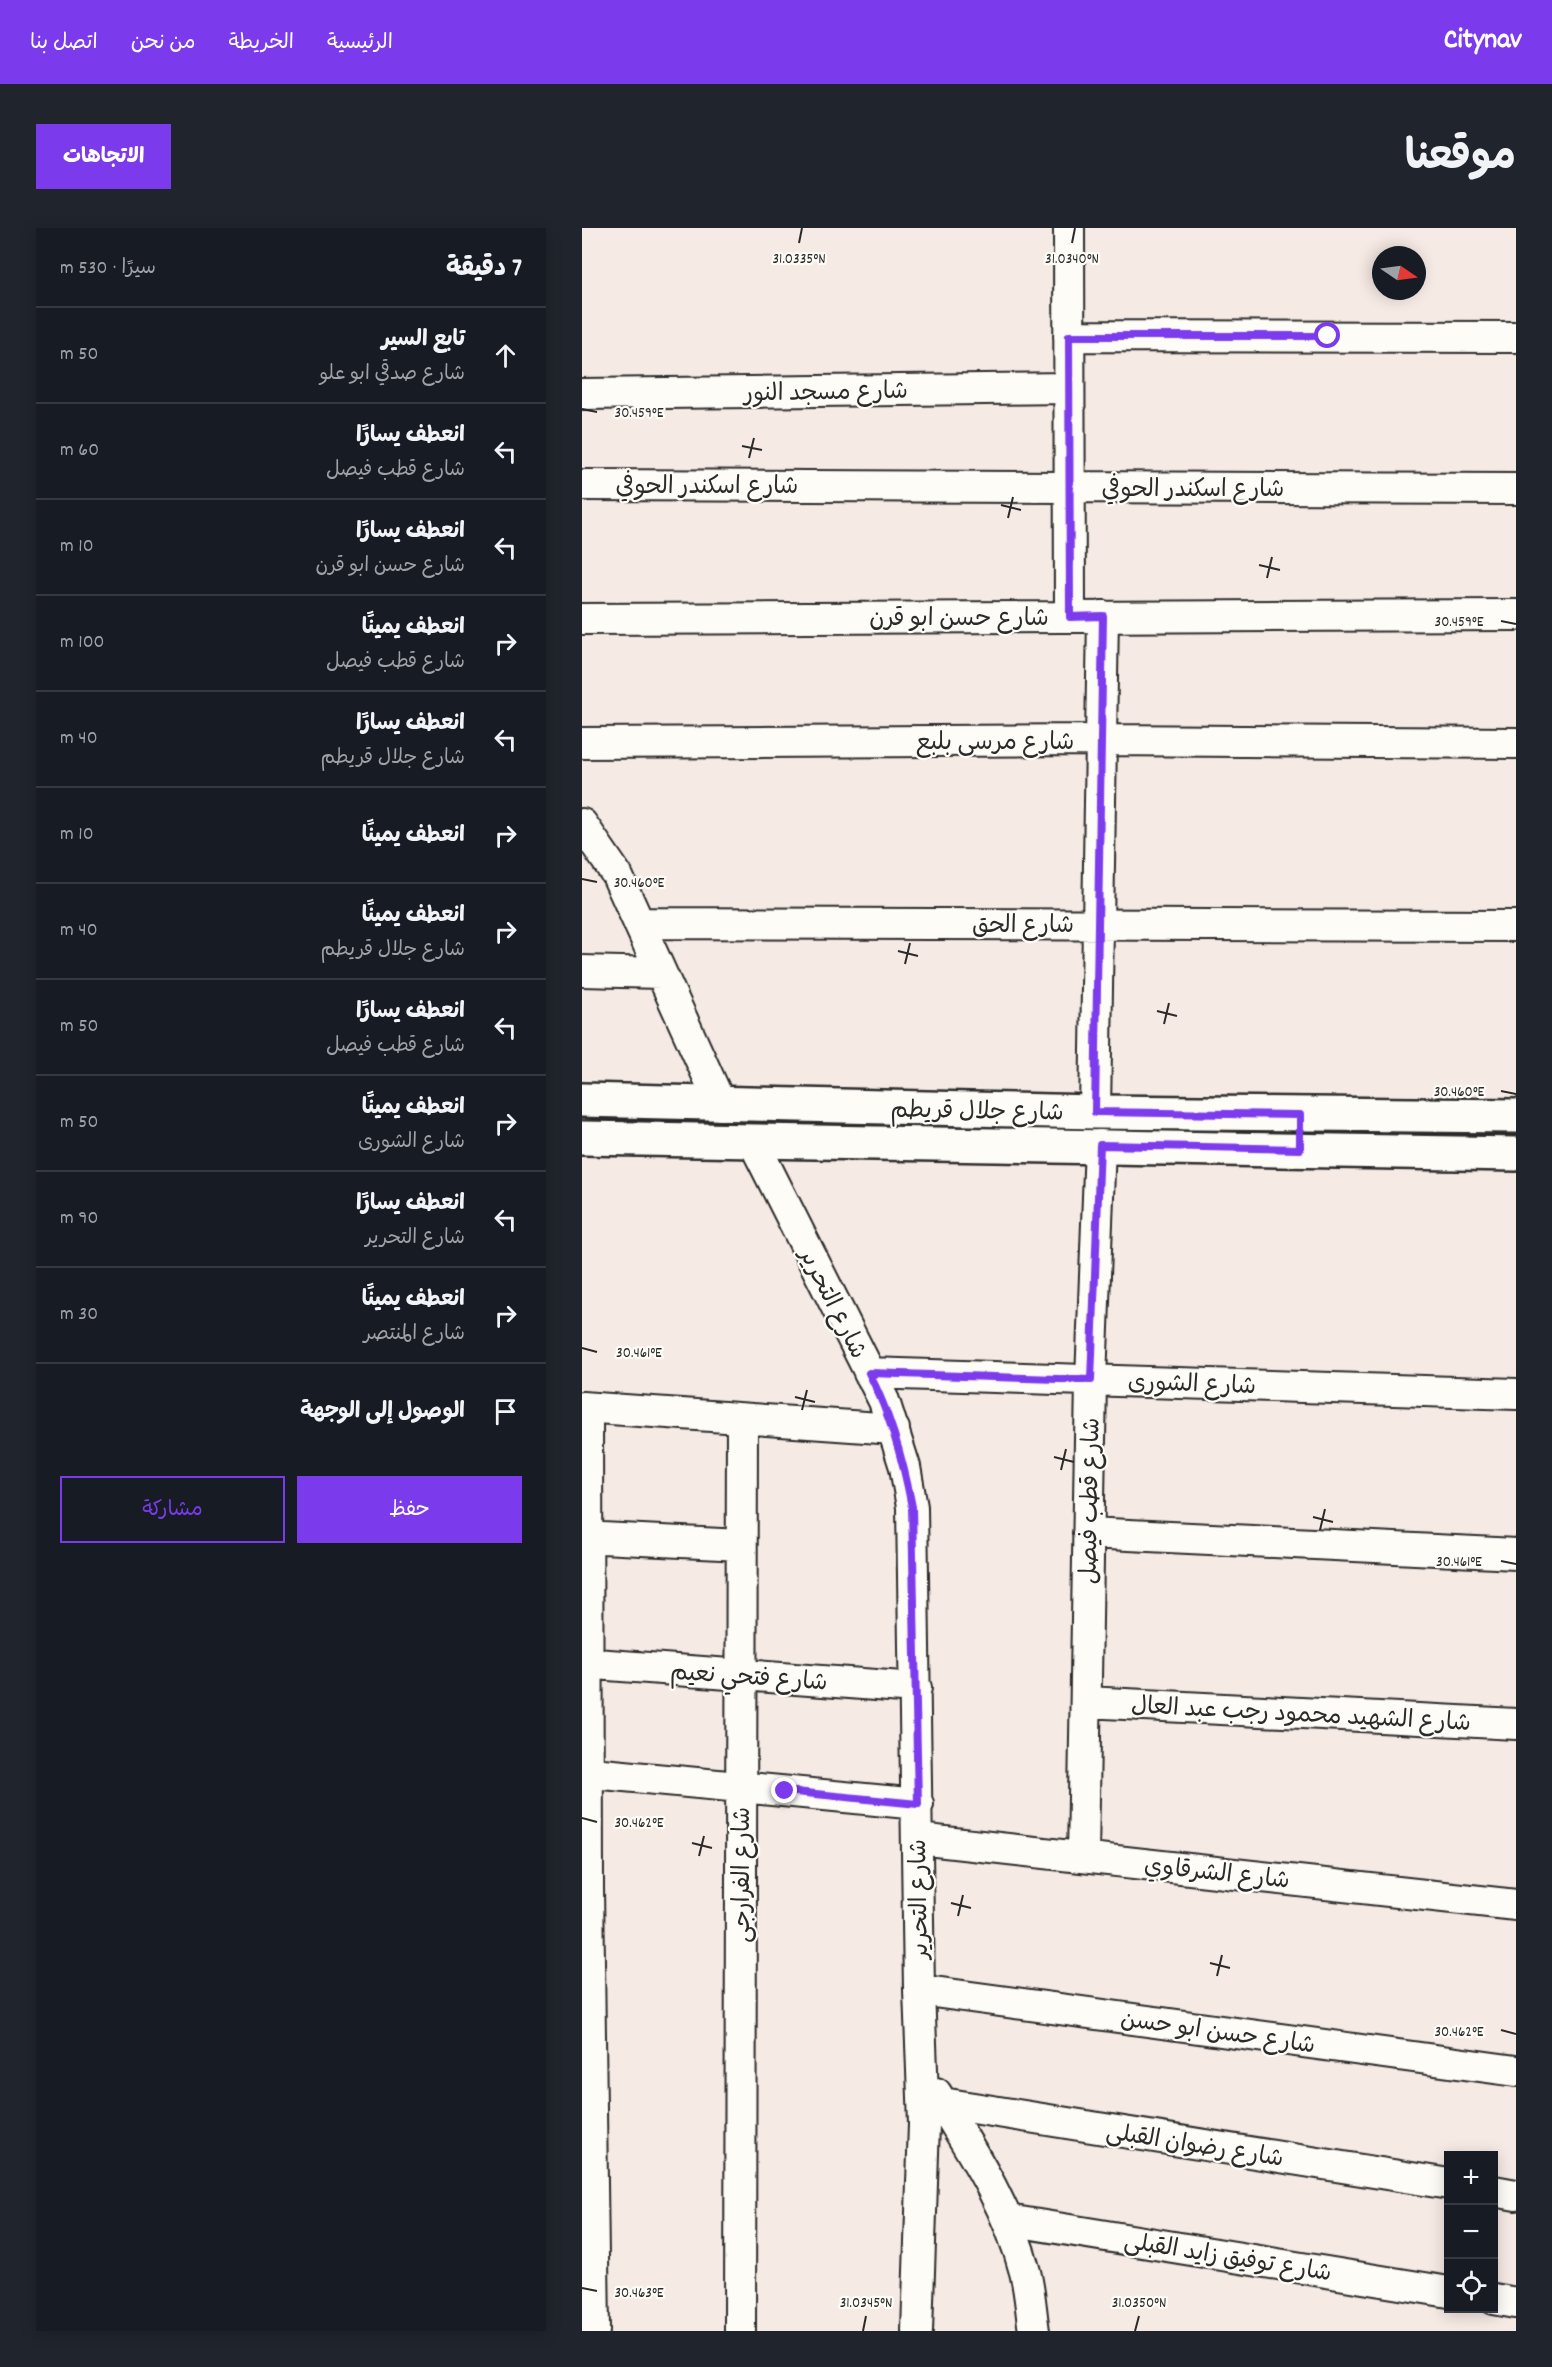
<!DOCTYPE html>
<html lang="ar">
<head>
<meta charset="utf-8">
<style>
	:root { --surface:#171b24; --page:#20242c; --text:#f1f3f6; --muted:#9ea1a6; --line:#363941; --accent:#7c3aed }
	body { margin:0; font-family:Dekko,"Playpen Sans Arabic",sans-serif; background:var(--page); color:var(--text); direction:rtl }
	.controls { position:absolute; right:18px; bottom:18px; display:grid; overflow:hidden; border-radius:0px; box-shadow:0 3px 15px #0003 }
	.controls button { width:54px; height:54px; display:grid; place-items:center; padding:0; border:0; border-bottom:2px solid var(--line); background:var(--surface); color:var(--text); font:30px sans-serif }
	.compass { position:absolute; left:790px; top:18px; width:54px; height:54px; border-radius:50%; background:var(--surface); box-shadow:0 3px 15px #0003; rotate:103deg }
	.stop { position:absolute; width:18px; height:18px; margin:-14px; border:4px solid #7c3aed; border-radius:50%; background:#fff }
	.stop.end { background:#7c3aed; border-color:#fff; box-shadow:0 2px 6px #0008 }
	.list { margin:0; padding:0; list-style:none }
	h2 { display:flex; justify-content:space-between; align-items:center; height:78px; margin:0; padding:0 24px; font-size:26px }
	h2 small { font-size:20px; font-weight:400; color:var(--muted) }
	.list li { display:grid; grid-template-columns:39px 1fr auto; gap:18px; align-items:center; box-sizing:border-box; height:96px; padding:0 24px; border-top:2px solid var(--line) }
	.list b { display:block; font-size:22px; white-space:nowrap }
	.list p { margin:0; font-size:20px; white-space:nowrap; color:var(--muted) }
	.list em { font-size:20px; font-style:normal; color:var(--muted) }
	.actions { display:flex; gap:12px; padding:18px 24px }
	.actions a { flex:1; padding:14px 0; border:2px solid var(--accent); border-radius:0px; text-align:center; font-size:21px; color:var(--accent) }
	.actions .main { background:var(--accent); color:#fff }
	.icon { flex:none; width:33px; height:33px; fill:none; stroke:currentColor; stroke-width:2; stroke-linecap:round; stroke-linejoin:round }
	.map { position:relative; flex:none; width:934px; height:2103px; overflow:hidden; direction:ltr; border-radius:0px }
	header { display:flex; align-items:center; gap:36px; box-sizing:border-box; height:84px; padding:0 30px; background:var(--accent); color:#fff }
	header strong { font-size:28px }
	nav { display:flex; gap:33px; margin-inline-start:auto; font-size:21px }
	.intro { display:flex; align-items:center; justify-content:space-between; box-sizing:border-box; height:144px; padding:0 36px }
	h1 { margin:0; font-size:42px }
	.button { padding:15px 27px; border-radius:0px; background:var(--accent); color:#fff; font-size:21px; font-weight:700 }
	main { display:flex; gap:36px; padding:0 36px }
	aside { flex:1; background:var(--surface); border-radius:0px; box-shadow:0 3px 15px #0003 }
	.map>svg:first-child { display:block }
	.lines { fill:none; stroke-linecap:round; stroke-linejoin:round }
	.minor-casing { stroke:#2b2b2b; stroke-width:34 }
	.secondary-casing { stroke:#2b2b2b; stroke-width:38 }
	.minor { stroke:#fdfcf7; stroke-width:30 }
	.secondary { stroke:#fdfcf7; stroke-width:33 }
	.route { stroke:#7c3aed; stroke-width:8 }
	.ticks { fill:none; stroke:#2b2b2b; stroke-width:2 }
	.labels { text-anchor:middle; stroke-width:4.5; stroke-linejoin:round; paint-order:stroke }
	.street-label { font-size:24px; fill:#2b2b2b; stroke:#fdfcf7 }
	.ticks-label { font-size:15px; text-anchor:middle; fill:#2b2b2b; stroke:#fdfcf7; stroke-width:4.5; stroke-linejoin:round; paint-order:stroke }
</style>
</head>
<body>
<header>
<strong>Citynav</strong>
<nav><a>الرئيسية</a><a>الخريطة</a><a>من نحن</a><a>اتصل بنا</a></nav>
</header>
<div class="intro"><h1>موقعنا</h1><a class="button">الاتجاهات</a></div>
<main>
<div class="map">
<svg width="934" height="2103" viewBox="0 0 934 2103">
	<rect width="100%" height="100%" fill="#f6eae4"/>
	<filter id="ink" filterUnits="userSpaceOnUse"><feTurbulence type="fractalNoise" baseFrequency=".0167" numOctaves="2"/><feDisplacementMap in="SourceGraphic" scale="12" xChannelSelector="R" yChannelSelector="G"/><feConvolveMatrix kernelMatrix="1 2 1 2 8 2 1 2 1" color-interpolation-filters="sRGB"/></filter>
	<g filter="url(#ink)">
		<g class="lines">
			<defs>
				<path id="minor" d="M487 0 488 389
					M487 108 934 109
					M0 166 487 160
					M0 257 934 261
					M0 391 934 387
					M0 515 519 512 934 515
					M0 596 35 647 139 877
					M57 695 934 698
					M0 743 79 745
					M513 884 521 388
					M171 913 302 1173 323 1239 330 1279 337 1762 342 1896 335 2103
					M287 1145 934 1166
					M0 1179 312 1201
					M5 1180 6 1660 12 2103
					M506 1305 934 1326
					M0 1309 159 1317
					M0 1435 334 1460
					M504 1474 934 1496
					M0 1544 336 1576
					M336 1611 934 1677
					M501 1629 509 1152 518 917
					M337 1762 934 1843
					M354 1865C389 1922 426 1978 443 2044 448 2063 449 2084 452 2103
					M360 1875 867 1956
					M912 1963 934 1967
					M426 1992 867 2064
					M912 2071 934 2075
					M158 2103 160 1191"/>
				<path id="secondary" d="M0 872 513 884 934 888
					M0 910 934 926"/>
			</defs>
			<use href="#minor" class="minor-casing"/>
			<use href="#secondary" class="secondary-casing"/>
			<use href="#minor" class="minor"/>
			<use href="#secondary" class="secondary"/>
		</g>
	</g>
	<g class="lines" filter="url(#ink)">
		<path class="route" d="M203 1563 336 1576 330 1279C321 1231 309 1188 287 1145L509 1152 518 917 718 921V887L513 884 521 388 488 389 487 108H746"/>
	</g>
	<path class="ticks" d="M217 15 220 0M490 15 493 0M0 181 15 184M160 218 180 222M167 230 172 210M419 277 439 282M426 290 431 269M677 337 698 342M685 350 690 329M919 393 934 396M0 651 15 654M316 723 336 728M323 736 328 715M575 783 595 788M582 796 587 775M919 863 934 866M0 1120 15 1124M213 1169 233 1174M220 1182 225 1162M472 1229 492 1234M479 1242 484 1221M731 1289 751 1294M738 1302 743 1281M919 1333 934 1336M0 1590 15 1594M110 1615 130 1620M117 1628 122 1608M369 1675 389 1680M376 1688 381 1667M628 1735 648 1740M635 1748 640 1727M919 1802 934 1806M0 2060 15 2063M281 2103 284 2088M553 2103 557 2088"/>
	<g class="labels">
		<g class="street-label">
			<text transform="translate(244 163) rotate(-1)" y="8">شارع مسجد النور</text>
			<text x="125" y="265">شارع اسكندر الحوفي</text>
			<text x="611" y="268">شارع اسكندر الحوفي</text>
			<text x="377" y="397">شارع حسن ابو قرن</text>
			<text x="413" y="521">شارع مرسى بلبع</text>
			<text x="441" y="704">شارع الحق</text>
			<text transform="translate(395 882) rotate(1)" y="8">شارع جلال قريطم</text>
			<text transform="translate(252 1075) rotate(63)" y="8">شارع التحرير</text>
			<text transform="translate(610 1155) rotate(2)" y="8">شارع الشورى</text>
			<text transform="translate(507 1273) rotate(-89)" y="8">شارع قطب فيصل</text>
			<text transform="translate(167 1448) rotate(4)" y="8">شارع فتحي نعيم</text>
			<text transform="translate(719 1485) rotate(3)" y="8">شارع الشهيد محمود رجب عبد العال</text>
			<text transform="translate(635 1644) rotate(6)" y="8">شارع الشرقاوي</text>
			<text transform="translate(159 1647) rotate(-90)" y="8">شارع الفرارجى</text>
			<text transform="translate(336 1671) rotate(-91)" y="8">شارع التحرير</text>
			<text transform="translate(636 1803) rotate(8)" y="8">شارع حسن ابو حسن</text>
			<text transform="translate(613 1916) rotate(9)" y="8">شارع رضوان القبلى</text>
			<text transform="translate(646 2028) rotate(9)" y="8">شارع توفيق زايد القبلى</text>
		</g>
	</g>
	<g class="ticks-label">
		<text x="217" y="35">31.0335°N</text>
		<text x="490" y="35">31.0340°N</text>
		<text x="57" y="189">30.459°E</text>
		<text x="877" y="398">30.459°E</text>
		<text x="57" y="659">30.460°E</text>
		<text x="877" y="868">30.460°E</text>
		<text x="57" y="1129">30.461°E</text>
		<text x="877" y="1338">30.461°E</text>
		<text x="57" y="1599">30.462°E</text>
		<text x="877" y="1808">30.462°E</text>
		<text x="57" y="2069">30.463°E</text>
		<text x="284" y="2079">31.0345°N</text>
		<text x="557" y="2079">31.0350°N</text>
	</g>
</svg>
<div class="controls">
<button>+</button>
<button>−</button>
<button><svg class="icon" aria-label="locate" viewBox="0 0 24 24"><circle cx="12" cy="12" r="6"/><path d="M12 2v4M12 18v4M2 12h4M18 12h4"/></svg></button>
</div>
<svg class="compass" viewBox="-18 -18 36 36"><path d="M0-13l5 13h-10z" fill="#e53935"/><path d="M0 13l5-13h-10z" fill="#9ea1a6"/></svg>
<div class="stop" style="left:746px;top:108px"></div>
<div class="stop end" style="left:203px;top:1563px"></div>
</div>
<aside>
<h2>7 دقيقة<small>سيرًا · 530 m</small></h2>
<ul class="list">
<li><svg class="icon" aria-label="ahead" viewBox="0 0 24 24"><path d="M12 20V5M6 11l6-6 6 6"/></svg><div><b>تابع السير</b><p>شارع صدقي ابو علو</p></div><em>50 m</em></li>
<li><svg class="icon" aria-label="left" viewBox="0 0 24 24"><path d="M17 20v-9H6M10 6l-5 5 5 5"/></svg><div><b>انعطف يسارًا</b><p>شارع قطب فيصل</p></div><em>60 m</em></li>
<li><svg class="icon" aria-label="left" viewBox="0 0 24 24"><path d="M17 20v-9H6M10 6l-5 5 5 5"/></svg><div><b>انعطف يسارًا</b><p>شارع حسن ابو قرن</p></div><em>10 m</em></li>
<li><svg class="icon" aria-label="right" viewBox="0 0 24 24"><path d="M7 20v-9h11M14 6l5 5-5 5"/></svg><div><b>انعطف يمينًا</b><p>شارع قطب فيصل</p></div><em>100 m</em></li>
<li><svg class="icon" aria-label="left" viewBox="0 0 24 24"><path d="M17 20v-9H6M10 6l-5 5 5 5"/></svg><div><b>انعطف يسارًا</b><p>شارع جلال قريطم</p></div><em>40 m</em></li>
<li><svg class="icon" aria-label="right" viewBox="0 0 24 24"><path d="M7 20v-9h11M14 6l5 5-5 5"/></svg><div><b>انعطف يمينًا</b></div><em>10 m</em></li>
<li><svg class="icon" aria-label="right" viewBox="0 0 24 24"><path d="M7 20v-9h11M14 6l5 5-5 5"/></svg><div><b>انعطف يمينًا</b><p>شارع جلال قريطم</p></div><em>40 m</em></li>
<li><svg class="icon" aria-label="left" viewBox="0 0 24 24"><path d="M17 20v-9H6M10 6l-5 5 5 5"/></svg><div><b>انعطف يسارًا</b><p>شارع قطب فيصل</p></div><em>50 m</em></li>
<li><svg class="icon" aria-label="right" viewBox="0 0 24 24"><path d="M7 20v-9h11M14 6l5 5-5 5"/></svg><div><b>انعطف يمينًا</b><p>شارع الشورى</p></div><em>50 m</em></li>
<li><svg class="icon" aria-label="left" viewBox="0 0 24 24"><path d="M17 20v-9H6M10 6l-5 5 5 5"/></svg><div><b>انعطف يسارًا</b><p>شارع التحرير</p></div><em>90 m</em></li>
<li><svg class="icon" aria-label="right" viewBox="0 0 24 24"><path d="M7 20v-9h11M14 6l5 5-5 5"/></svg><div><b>انعطف يمينًا</b><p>شارع المنتصر</p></div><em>30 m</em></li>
<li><svg class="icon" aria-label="arrive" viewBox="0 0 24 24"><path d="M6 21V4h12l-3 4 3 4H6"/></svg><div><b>الوصول إلى الوجهة</b></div></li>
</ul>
<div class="actions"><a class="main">حفظ</a><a>مشاركة</a></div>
</aside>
</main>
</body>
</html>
